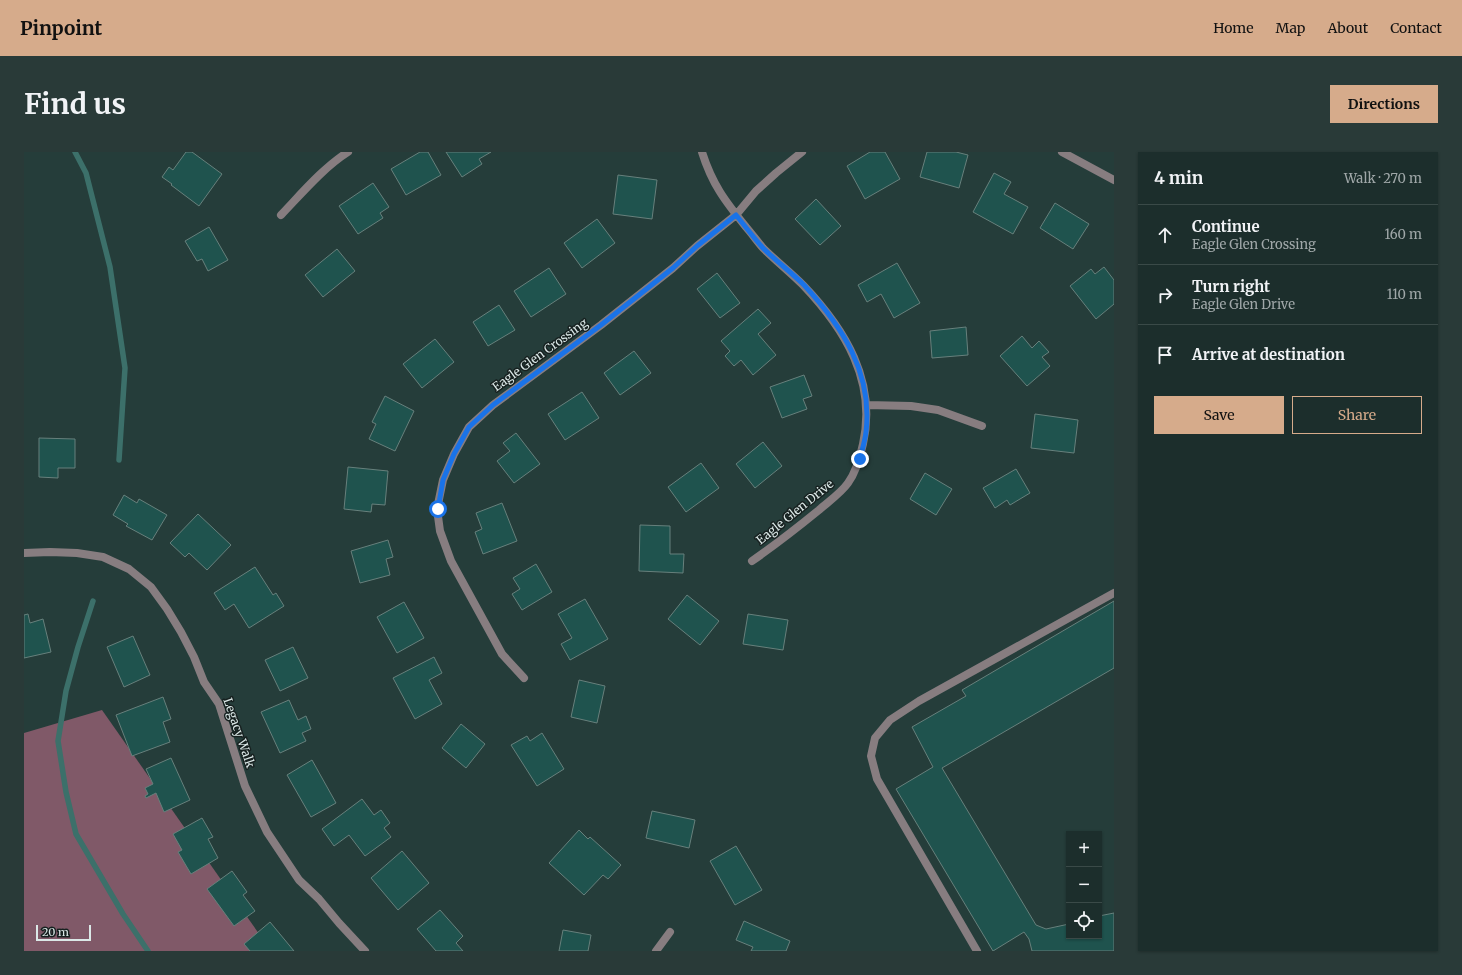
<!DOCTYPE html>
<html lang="en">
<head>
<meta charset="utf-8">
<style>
	:root { --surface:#1c2e2c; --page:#293a38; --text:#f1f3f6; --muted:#a0a8a9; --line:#3a4a48; --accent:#d6ab8b }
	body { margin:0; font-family:Merriweather,serif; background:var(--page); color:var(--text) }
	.controls { position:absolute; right:12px; bottom:12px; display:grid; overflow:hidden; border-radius:0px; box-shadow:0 1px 3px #0004 }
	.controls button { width:36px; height:36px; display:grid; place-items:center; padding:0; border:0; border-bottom:1px solid var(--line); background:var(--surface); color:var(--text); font:20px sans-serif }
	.scale { position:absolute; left:12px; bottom:10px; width:55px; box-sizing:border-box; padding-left:4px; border:2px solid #dbe8e7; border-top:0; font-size:11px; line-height:14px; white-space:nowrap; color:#dbe8e7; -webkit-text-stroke:3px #172120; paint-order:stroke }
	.stop { position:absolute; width:12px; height:12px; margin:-9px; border:3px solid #1a73e8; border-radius:50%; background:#fff }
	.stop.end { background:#1a73e8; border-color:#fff; box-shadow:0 1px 4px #0008 }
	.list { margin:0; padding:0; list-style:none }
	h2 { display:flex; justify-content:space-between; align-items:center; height:52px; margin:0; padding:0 16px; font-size:17px }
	h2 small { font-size:13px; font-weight:400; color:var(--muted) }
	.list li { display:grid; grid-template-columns:26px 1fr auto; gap:12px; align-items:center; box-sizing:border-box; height:60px; padding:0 16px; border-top:1px solid var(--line) }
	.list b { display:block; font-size:15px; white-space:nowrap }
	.list p { margin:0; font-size:13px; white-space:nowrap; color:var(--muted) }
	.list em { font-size:13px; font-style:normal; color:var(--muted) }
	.actions { display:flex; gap:8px; padding:12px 16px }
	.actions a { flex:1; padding:9px 0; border:1px solid var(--accent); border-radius:0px; text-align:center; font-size:14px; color:var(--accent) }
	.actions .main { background:var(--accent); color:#111 }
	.icon { flex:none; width:22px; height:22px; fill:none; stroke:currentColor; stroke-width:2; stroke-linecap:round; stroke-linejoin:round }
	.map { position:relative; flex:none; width:1090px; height:799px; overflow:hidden; border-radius:0px }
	header { display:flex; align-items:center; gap:24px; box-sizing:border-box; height:56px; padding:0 20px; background:var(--accent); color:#111 }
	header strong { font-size:19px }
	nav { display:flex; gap:22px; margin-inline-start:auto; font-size:14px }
	.intro { display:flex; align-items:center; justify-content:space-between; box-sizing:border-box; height:96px; padding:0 24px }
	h1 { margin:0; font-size:28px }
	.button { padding:10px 18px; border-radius:0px; background:var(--accent); color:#111; font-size:14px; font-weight:700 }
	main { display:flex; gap:24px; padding:0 24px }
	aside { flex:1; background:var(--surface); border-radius:0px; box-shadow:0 1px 3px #0004 }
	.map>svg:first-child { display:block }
	.forest { fill:#805968 }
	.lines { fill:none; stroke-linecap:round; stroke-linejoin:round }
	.stream { stroke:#3c706a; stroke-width:5.5 }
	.building { fill:#1f534e; stroke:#67807c }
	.service { stroke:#877d80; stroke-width:8 }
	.minor { stroke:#877d80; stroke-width:8 }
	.route { stroke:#1a73e8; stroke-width:5 }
	.labels { text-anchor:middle; stroke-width:3; stroke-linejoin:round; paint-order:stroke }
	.street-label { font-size:12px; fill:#dbe8e7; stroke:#172120 }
</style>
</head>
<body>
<header>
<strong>Pinpoint</strong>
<nav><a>Home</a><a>Map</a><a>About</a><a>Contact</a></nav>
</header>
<div class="intro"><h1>Find us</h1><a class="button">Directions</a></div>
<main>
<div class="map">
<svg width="1090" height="799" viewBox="0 0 1090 799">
	<rect width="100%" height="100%" fill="#253d3a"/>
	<path class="forest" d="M78 558 247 799H0V581Z"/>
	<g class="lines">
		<path class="stream" d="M51 0 62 21 86 115 101 216 95 308
			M69 449 54 495 42 539 34 589 42 640 52 682 99 762 124 799"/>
	</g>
	<path class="building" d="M162 0H168L198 22 175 54 147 33 148 32 138 25 145 15 149 18Z
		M396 0H404L417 23 382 43 367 17Z
		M422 0H467L455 7 458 12 438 25Z
		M846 0H861L876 27 841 47 823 14Z
		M903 0H932L944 3 935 36 896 25Z
		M970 21 987 30 980 42 1004 55 989 82 949 60Z
		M594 23 633 28 628 67 589 62Z
		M349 31 365 55 356 61 359 66 334 82 315 54Z
		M792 47 817 74 796 93 771 67Z
		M1031 51 1065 72 1049 97 1016 76Z
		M573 67 591 91 558 116 540 91Z
		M185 75 204 108 184 119 178 107 173 109 161 89Z
		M313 97 331 119 299 145 281 123Z
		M873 111 896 151 870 166 857 142 843 150 834 133Z
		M1080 115 1090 128V152L1072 167 1046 134 1067 117 1071 122Z
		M525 116 542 142 507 165 490 139Z
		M693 121 716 151 696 166 673 137Z
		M475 153 491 178 464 194 449 170Z
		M734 157 747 171 734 182 752 203 729 223 717 208 710 214 701 204 706 199 697 189Z
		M942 175 944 203 908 206 906 179Z
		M998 184 1008 196 1015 189 1025 200 1018 205 1026 214 1003 234 976 204Z
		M411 187 430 210 398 236 379 212Z
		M610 199 627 221 596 243 580 221Z
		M780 223 788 244 779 247 783 257 758 266 746 235Z
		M558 240 575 266 541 288 524 262Z
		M361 244 390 259 371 299 345 287 352 272 348 270Z
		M1011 262 1054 268 1050 301 1007 296Z
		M492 281 516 312 490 331 473 309 486 299 479 291Z
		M15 286 51 287V316H34V326L15 325Z
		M739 290 758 314 731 336 712 312Z
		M677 311 695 336 662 360 644 335Z
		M324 315 364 319 361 353 348 352 347 360 320 357Z
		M992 317 1006 341 986 353 983 348 971 356 959 336Z
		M901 321 928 337 912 363 886 347Z
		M100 343 113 351 115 347 143 363 128 388 102 374 104 372 89 363Z
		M478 351 493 389 459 402 451 380 458 377 452 361Z
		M174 362 207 393 183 418 165 401 161 405 146 391Z
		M616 373 646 374V402H660L659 421 615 419Z
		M364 388 369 405 362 407 366 423 336 431 327 399Z
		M512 412 528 440 498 458 488 442 496 437 489 426Z
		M231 415 249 443 252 441 260 454 225 476 210 452 201 458 190 441Z
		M663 443 695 469 676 493 644 467Z
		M561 447 584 487 546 508 537 492 548 486 534 462Z
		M1090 449V516L918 616 1012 773 1022 777 1045 772V784H1075V764L1090 761V799H1008L1005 787 1000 780 969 799 872 637 909 615 888 575 942 544 938 538Z
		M380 450 400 486 373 501 353 465Z
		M4 462 6 471 19 467 27 500 0 506V463Z
		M724 462 764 468 759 498 719 492Z
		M109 484 126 523 100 535 83 495Z
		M269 495 284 526 256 539 241 508Z
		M410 505 418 521 405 528 418 552 391 567 369 526Z
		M555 528 581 534 573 571 547 565Z
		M139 545 147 567 139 570 146 590 108 604 92 563Z
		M265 548 274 568 282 564 287 577 278 581 282 589 256 601 237 560Z
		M437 572 461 592 442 616 418 596Z
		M518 581 540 617 513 634 487 593 503 584 506 589Z
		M147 606 166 648 140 660 132 641 122 646 121 644 124 642 121 636 129 632 122 617Z
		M288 608 312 651 287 665 263 623Z
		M338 647 350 663 357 658 366 671 360 676 367 685 341 704 325 683 310 694 298 677Z
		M628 659 671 668 665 696 622 686Z
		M178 666 189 685 184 687 194 706 167 722 154 700 158 698 149 682Z
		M555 678 564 687 566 685 597 713 584 727 579 723 560 743 525 711Z
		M712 694 738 738 711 753 686 709Z
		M378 699 405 731 374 758 347 726Z
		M208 719 223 740 219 743 231 759 210 774 183 737Z
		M416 758 439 784 432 791 439 799H412L393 777Z
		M720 769 766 789 762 799H727L729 795 712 788Z
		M246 770 270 799H226L220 792Z
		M539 778 567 783 564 799H535Z"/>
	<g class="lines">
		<path class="service" d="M953 799 853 627 847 604 851 586 866 568 895 549 1090 441"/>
		<path class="minor" d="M678 0C688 32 701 49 722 75 728 82 733 89 739 96 752 109 766 120 779 133 821 177 853 229 839 292 836 306 832 320 824 331 817 341 804 350 795 358 773 376 751 393 728 409
			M1038 0 1090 28
			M257 63C278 41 299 16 324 0
			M843 253 887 254 914 258 958 274
			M0 401 26 400 53 401 79 405 105 417 127 435 143 457 157 480 170 505 180 530 195 552 221 634 243 680 275 728 295 747 315 771 341 799
			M500 526 478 502 427 409 416 379 413 357 419 328 430 302 445 275 469 253 577 173 649 116 673 94 712 63 732 39 752 21 778 0
			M632 799 646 780"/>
	</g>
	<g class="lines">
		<path class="route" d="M414 357 419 328 430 302 445 275 469 253 577 173 649 116 673 94 712 63C721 74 730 86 739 96 752 109 767 120 780 133 818 174 849 221 842 280 841 289 838 298 836 307"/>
	</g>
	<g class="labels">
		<g class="street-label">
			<text transform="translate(516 203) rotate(-36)" y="4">Eagle Glen Crossing</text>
			<text transform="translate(771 360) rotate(-39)" y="4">Eagle Glen Drive</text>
			<text transform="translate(215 581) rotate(71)" y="4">Legacy Walk</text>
		</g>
	</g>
</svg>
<div class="controls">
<button>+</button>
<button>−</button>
<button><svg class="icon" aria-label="locate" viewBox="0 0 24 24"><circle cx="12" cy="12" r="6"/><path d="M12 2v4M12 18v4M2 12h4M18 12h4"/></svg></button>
</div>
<div class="scale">20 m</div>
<div class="stop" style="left:414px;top:357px"></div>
<div class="stop end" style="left:836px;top:307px"></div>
</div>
<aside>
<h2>4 min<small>Walk · 270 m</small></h2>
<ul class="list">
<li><svg class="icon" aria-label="ahead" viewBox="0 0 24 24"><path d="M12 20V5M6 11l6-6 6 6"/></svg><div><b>Continue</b><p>Eagle Glen Crossing</p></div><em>160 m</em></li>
<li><svg class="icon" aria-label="right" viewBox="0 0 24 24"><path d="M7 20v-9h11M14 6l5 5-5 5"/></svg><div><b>Turn right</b><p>Eagle Glen Drive</p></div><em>110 m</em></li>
<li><svg class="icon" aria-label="arrive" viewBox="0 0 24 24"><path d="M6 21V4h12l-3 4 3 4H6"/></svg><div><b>Arrive at destination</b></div></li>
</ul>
<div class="actions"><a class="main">Save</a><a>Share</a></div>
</aside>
</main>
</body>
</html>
